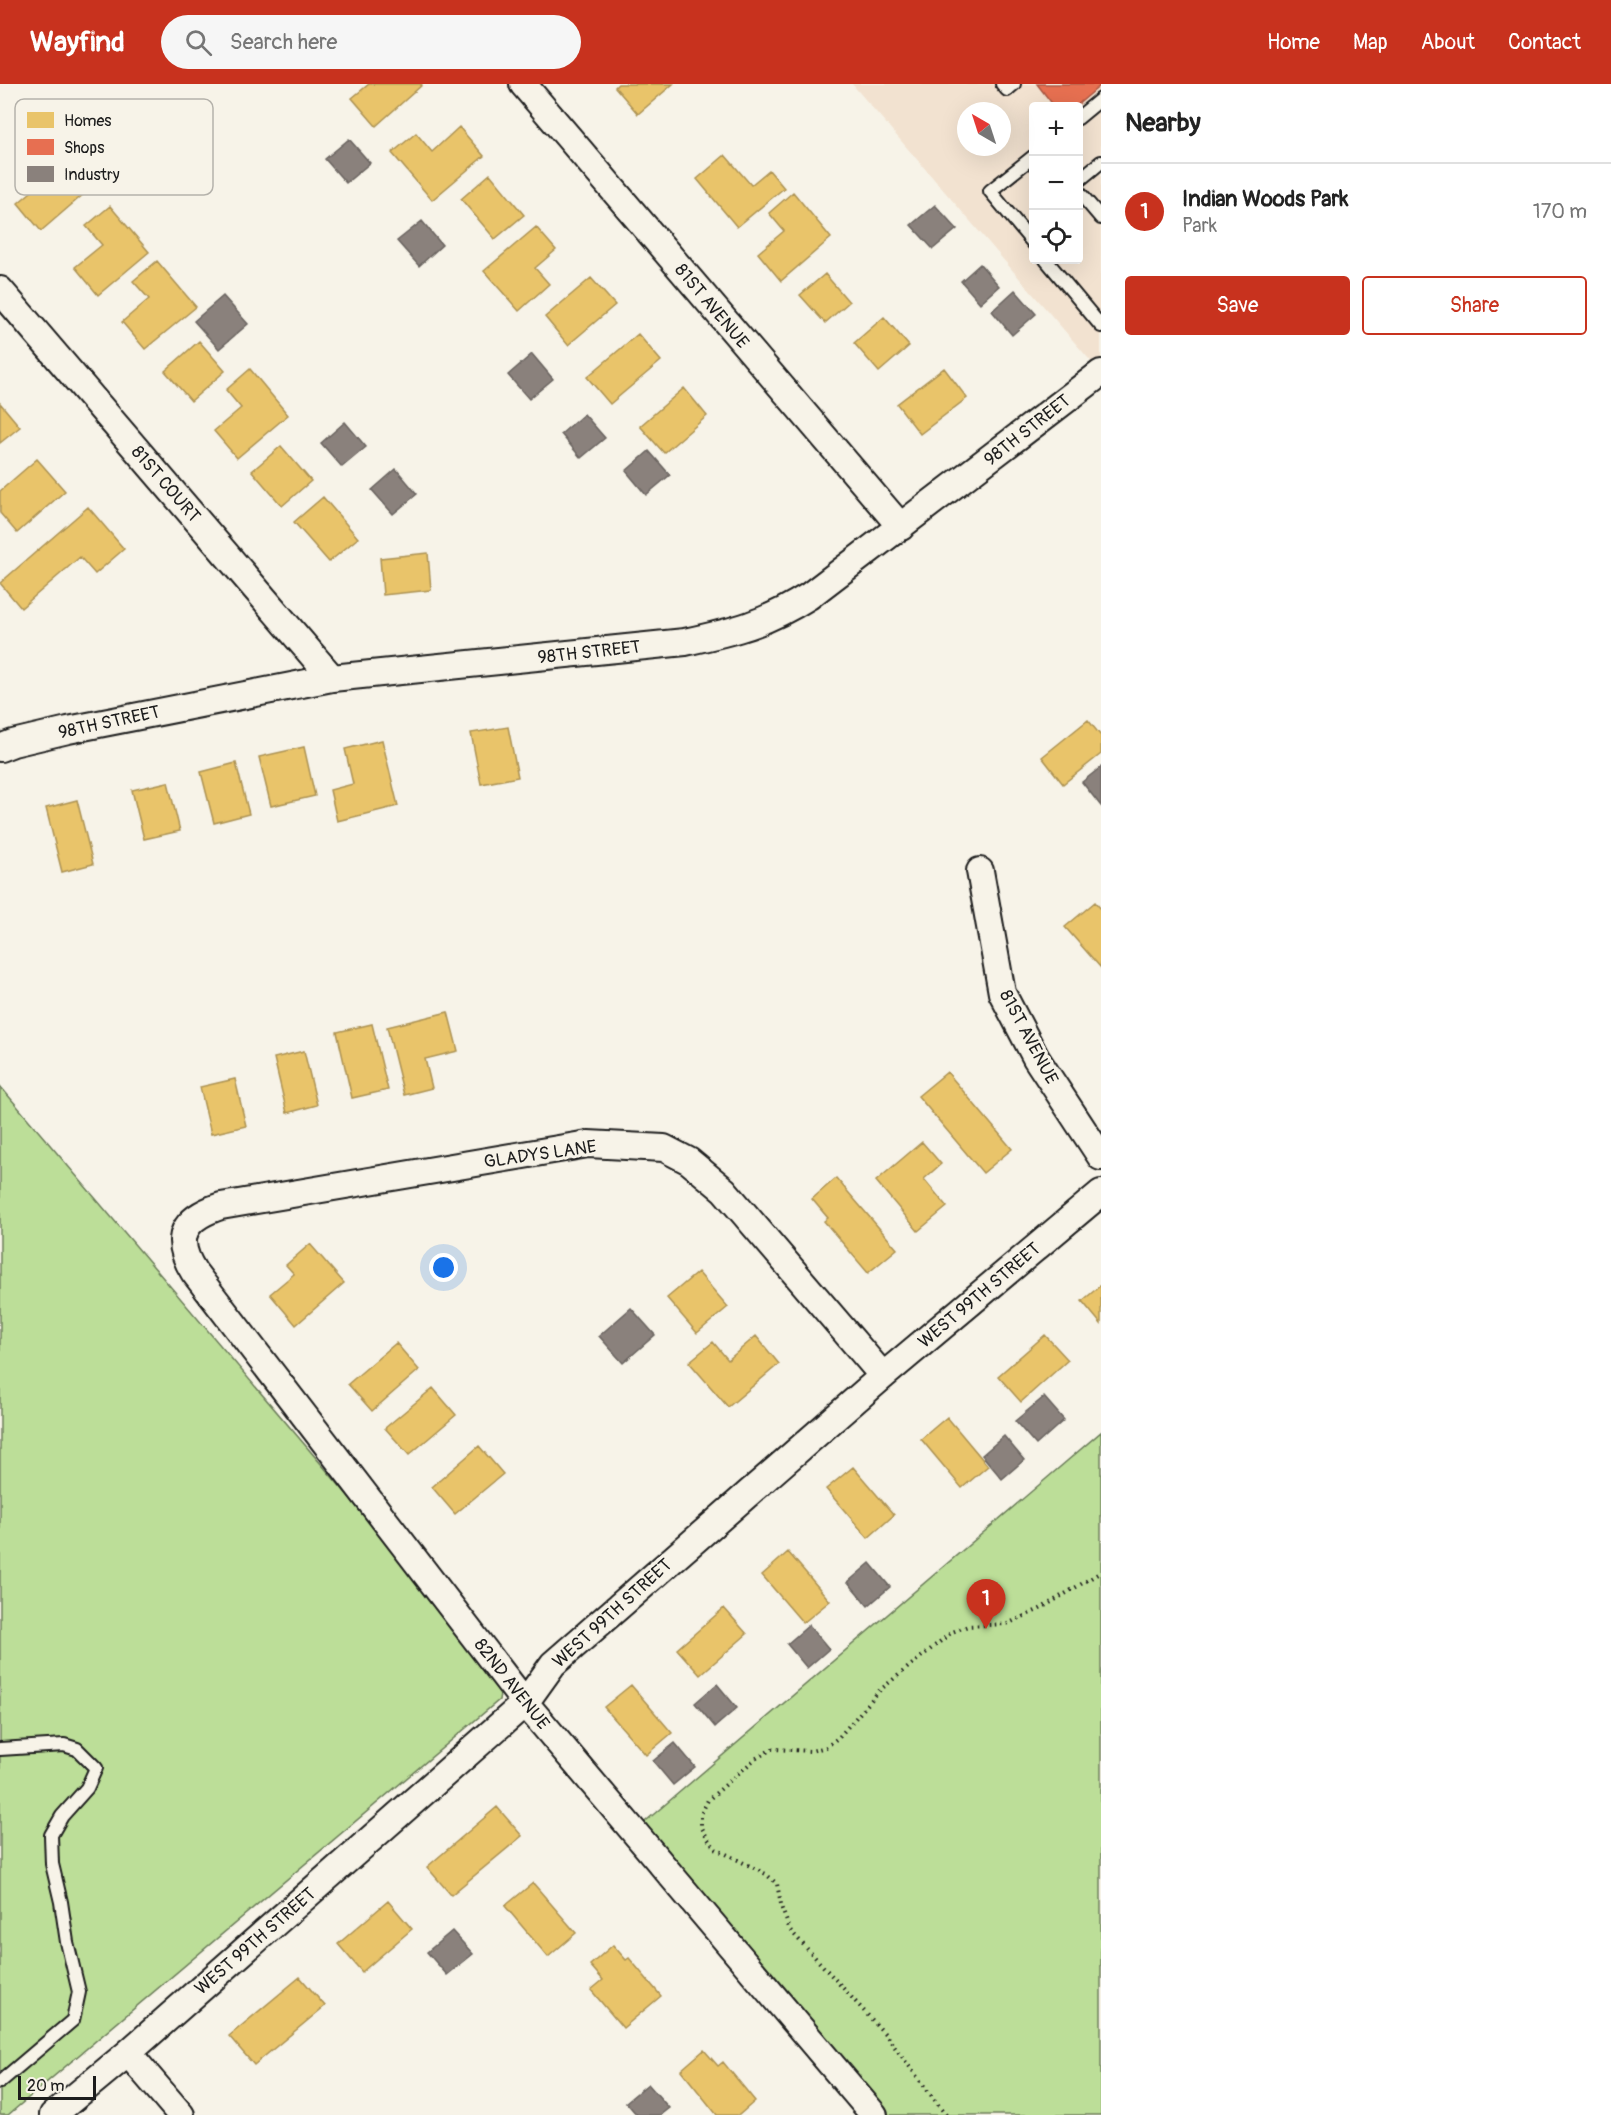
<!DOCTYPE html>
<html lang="en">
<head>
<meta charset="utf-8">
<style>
	:root { --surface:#fff; --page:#f6f6f6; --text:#222; --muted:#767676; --line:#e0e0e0; --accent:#c8321e }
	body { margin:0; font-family:Pangolin,sans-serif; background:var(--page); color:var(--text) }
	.controls { position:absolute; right:18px; top:18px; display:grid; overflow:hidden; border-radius:6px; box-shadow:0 6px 24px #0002 }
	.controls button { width:54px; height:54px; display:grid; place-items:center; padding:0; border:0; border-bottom:2px solid var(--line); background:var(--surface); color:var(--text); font:30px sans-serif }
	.compass { position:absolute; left:957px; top:18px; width:54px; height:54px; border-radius:50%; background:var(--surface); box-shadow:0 6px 24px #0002; rotate:321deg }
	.scale { position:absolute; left:18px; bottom:15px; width:78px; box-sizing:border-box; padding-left:6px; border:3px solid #1c1c1c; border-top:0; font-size:16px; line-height:21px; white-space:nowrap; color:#1c1c1c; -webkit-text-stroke:4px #f7f3e8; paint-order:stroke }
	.you { position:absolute; left:444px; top:1184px; width:21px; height:21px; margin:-15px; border:4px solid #fff; border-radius:50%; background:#1a73e8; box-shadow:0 0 0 9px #1a73e833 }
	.badge { display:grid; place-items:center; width:39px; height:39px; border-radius:50%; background:var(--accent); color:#fff; font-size:20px; font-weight:700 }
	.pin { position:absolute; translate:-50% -50px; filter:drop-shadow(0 2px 3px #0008) }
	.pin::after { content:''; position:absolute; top:32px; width:21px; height:18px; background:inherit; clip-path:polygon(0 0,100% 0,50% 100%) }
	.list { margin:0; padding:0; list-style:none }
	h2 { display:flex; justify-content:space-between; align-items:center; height:78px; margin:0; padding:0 24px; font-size:26px }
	h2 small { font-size:20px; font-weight:400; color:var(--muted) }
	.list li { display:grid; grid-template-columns:39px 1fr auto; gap:18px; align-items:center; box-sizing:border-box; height:96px; padding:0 24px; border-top:2px solid var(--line) }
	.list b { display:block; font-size:22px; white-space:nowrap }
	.list p { margin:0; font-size:20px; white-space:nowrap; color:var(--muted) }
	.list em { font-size:20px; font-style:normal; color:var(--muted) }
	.actions { display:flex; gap:12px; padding:18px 24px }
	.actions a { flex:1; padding:14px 0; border:2px solid var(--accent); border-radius:6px; text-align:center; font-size:21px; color:var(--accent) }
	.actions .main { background:var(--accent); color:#fff }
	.icon { flex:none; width:33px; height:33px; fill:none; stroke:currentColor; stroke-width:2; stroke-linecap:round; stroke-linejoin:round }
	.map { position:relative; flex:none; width:1101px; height:2031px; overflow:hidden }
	header { display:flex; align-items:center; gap:36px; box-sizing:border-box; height:84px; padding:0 30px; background:var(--accent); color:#fff }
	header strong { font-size:28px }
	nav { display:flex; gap:33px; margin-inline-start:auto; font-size:21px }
	.search { width:420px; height:54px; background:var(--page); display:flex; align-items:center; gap:15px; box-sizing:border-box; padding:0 21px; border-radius:33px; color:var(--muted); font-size:22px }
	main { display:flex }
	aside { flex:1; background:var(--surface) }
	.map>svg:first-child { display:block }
	.built { fill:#f2e2d0; fill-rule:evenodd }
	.green { fill:#bcde98; stroke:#6c7d5a; stroke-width:1.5 }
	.homes { fill:#e9c46a; stroke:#ac9253; stroke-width:1.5 }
	.shops { fill:#e76f51; stroke:#aa5641; stroke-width:1.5 }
	.industry { fill:#8a817c; stroke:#69635f; stroke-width:1.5 }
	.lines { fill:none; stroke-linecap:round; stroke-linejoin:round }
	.lane-casing { stroke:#1c1c1c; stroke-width:16 }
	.street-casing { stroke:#1c1c1c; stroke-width:30 }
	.path { stroke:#1c1c1c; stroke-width:4; stroke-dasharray:1.5 4.5; stroke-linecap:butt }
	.lane { stroke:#f7f3e8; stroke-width:12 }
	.street { stroke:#f7f3e8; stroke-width:26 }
	.labels { text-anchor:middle; stroke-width:6; stroke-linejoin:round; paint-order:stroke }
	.street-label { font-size:18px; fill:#1c1c1c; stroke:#f7f3e8 }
	.key { fill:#f7f3e8; stroke:#b5b2ab; stroke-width:1.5 }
	.key-label { font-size:16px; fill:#1c1c1c }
</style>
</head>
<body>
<header>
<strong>Wayfind</strong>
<div class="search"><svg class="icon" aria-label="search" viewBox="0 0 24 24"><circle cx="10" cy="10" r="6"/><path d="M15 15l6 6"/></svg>Search here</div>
<nav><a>Home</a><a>Map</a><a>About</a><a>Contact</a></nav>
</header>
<main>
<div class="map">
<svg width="1101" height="2031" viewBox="0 0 1101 2031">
	<rect width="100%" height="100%" fill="#f7f3e8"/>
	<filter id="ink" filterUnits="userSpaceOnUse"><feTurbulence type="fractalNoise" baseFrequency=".0167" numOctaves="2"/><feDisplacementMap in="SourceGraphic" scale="12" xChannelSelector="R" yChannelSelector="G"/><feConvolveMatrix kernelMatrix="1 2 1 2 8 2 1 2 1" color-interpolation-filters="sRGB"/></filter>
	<g filter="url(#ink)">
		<path class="built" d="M852 0H1101V289ZM1034 22H1078V176H1034ZM966 27H1002V63H966Z"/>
		<path class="green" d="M0 1002 480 1567 501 1603 499 1616 8 2031H0Z
			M1101 1348V2031H887L640 1742Z"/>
		<path class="homes" d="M369 0H421L422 1 376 42 352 14Z
			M618 0H673L638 30 615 3Z
			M459 43 484 72 432 116 392 69 416 49 432 68Z
			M725 71 751 101 769 86 784 104 737 143 697 95Z
			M69 76 92 103 41 147 18 119Z
			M490 90 524 131 495 155 461 115Z
			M793 108 831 154 781 197 758 169 784 147 769 129Z
			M110 122 149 168 98 211 75 183 102 161 86 142Z
			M536 143 556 166 535 184 549 200 519 227 484 187Z
			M157 177 196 223 145 265 122 238 149 215 133 197Z
			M825 190 849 218 825 239 800 211Z
			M591 194 615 221 568 261 545 233Z
			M884 233 909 262 879 288 854 259Z
			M638 250 661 277 610 320 587 293Z
			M199 257 225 287 191 317 165 287Z
			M944 284 967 314 920 350 897 320Z
			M250 285 288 331 237 374 214 347 241 324 226 306Z
			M684 304 707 332 664 369 640 342Z
			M0 319 20 343 0 359Z
			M281 362 311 397 282 422 252 387Z
			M37 375 65 407 17 449 0 429V407Z
			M323 413 358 454 329 478 294 438Z
			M88 423 124 465 95 490 80 473 21 524 0 499Z
			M428 469 431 506 383 511 380 474Z
			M1088 636 1101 652V670L1063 700 1042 673Z
			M508 643 518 693 481 700 471 649Z
			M382 656 398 722 337 737 330 706 353 700 345 665Z
			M304 663 315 712 271 722 259 673Z
			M236 679 249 730 214 739 201 688Z
			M168 698 180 747 144 755 132 706Z
			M77 716 93 780 62 788 46 724Z
			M1095 818 1101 825V884L1065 843Z
			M448 928 458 967 425 975 432 1004 404 1011 387 943Z
			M372 940 388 1006 352 1014 337 948Z
			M304 967 317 1021 287 1029 274 974Z
			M947 988 1012 1065 983 1089 918 1012Z
			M235 995 246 1042 211 1050 200 1003Z
			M922 1058 941 1080 924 1095 947 1123 918 1147 876 1097Z
			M836 1094 897 1165 868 1189 824 1137 828 1134 812 1115Z
			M310 1160 344 1199 296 1241 270 1210 294 1190 286 1181Z
			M698 1188 728 1223 697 1249 667 1214Z
			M1101 1201V1240L1082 1217Z
			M1045 1251 1068 1276 1021 1318 998 1292Z
			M756 1252 779 1280 728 1323 689 1278 713 1258 728 1276Z
			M396 1259 419 1286 372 1327 348 1300Z
			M433 1304 456 1331 409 1371 385 1344Z
			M947 1333 988 1382 962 1404 921 1355Z
			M479 1362 503 1390 455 1430 432 1403Z
			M853 1383 894 1431 868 1454 826 1405Z
			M788 1468 830 1517 803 1539 762 1491Z
			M724 1524 747 1550 700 1591 677 1565Z
			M631 1601 672 1649 646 1671 604 1623Z
			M497 1723 522 1752 451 1811 427 1783Z
			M533 1799 576 1849 548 1873 505 1822Z
			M388 1817 412 1845 362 1888 338 1860Z
			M613 1861 626 1876 629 1874 661 1912 623 1944 591 1906 603 1896 590 1881Z
			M300 1893 325 1922 254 1981 229 1952Z
			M704 1966 718 1982 723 1978 755 2017 739 2031H717L681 1986Z"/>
		<path class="shops" d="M1037 0H1101V1L1076 22H1054Z"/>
		<path class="industry" d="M349 55 370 79 346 99 325 75Z
			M935 121 957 145 933 165 911 141Z
			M422 137 442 161 419 182 397 157Z
			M980 180 999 202 980 219 961 197Z
			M1015 206 1036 230 1012 251 992 227Z
			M223 212 248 240 219 265 194 237Z
			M532 270 553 295 529 315 508 291Z
			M584 330 605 354 581 374 561 350Z
			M345 338 366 363 342 383 321 359Z
			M649 367 670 391 646 411 626 387Z
			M396 385 417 410 393 430 372 406Z
			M1101 683V722L1082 698Z
			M631 1224 655 1251 623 1279 599 1252Z
			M1044 1313 1064 1336 1036 1361 1015 1337Z
			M1004 1352 1024 1376 1002 1395 982 1371Z
			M870 1479 890 1503 868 1522 848 1498Z
			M809 1541 829 1565 807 1584 787 1560Z
			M717 1600 737 1624 715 1643 695 1619Z
			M675 1659 695 1683 673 1701 653 1677Z
			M452 1847 473 1870 447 1891 427 1868Z
			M648 2000 669 2024 660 2031H637L626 2018Z"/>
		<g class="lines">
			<defs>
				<path id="lane" d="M1002 0 1007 6 1014 0
					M1078 34 1101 15
					M1034 72 990 107 1034 160
					M1078 97 1101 78
					M1078 107 1101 134
					M1046 176 1101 242
					M0 1665 64 1661 77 1665 96 1684 87 1704 62 1732 51 1751 52 1780 61 1818 67 1858 79 1908 73 1936 0 1998"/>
				<path id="street" d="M523 0 901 443
					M0 206 332 594
					M0 664 13 659 68 646 332 594 685 558C735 547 765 540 809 512L1101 289
					M980 787 1002 909 1036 974 1101 1073
					M128 1969 181 2031
					M53 2031 128 1969 525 1619 553 1580 883 1292 1101 1109
					M874 2031 525 1619 194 1188C172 1153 184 1134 221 1122L588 1060 664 1064 689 1077 724 1106 883 1292"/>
			</defs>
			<use href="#lane" class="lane-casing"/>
			<use href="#street" class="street-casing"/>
			<path class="path" d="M946 2031 885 1950 790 1846 782 1825 777 1800 766 1790 716 1765 708 1755 701 1742V1730L708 1716 755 1675 772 1665 811 1667 826 1663 839 1653 880 1606 952 1548 968 1542 1007 1540 1040 1525 1101 1488"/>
			<use href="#lane" class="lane"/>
			<use href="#street" class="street"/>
		</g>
	</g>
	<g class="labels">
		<g class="street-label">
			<text transform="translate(712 222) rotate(50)" y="6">81ST AVENUE</text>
			<text transform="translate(1027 346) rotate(-38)" y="6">98TH STREET</text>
			<text transform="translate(166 400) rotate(49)" y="6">81ST COURT</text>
			<text transform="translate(589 568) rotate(-6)" y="6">98TH STREET</text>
			<text transform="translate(109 638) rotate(-12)" y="6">98TH STREET</text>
			<text transform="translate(1029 953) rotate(62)" y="6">81ST AVENUE</text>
			<text transform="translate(540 1070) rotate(-8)" y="6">GLADYS LANE</text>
			<text transform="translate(979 1211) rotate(-40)" y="6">WEST 99TH STREET</text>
			<text transform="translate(612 1529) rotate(-42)" y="6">WEST 99TH STREET</text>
			<text transform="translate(512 1600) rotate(52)" y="6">82ND AVENUE</text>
			<text transform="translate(255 1857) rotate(-41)" y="6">WEST 99TH STREET</text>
		</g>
	</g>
	<rect x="15" y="15" width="198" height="96" rx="9" class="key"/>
	<rect x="27" y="28" width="27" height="16" fill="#e9c46a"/>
	<rect x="27" y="55" width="27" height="16" fill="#e76f51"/>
	<rect x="27" y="82" width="27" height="16" fill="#8a817c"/>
	<g class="key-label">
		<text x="64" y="42">Homes</text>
		<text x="64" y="69">Shops</text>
		<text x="64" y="96">Industry</text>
	</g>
</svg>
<div class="controls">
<button>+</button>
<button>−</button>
<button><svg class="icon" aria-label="locate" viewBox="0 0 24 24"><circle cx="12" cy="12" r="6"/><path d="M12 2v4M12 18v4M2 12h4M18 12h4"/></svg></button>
</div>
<svg class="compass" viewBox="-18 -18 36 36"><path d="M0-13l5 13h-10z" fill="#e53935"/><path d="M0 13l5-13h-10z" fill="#767676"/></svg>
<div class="scale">20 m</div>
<div class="you"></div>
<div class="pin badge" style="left:986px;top:1545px">1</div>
</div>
<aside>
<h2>Nearby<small></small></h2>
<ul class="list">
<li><span class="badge">1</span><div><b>Indian Woods Park</b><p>Park</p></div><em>170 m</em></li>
</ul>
<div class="actions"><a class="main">Save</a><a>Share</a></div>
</aside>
</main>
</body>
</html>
